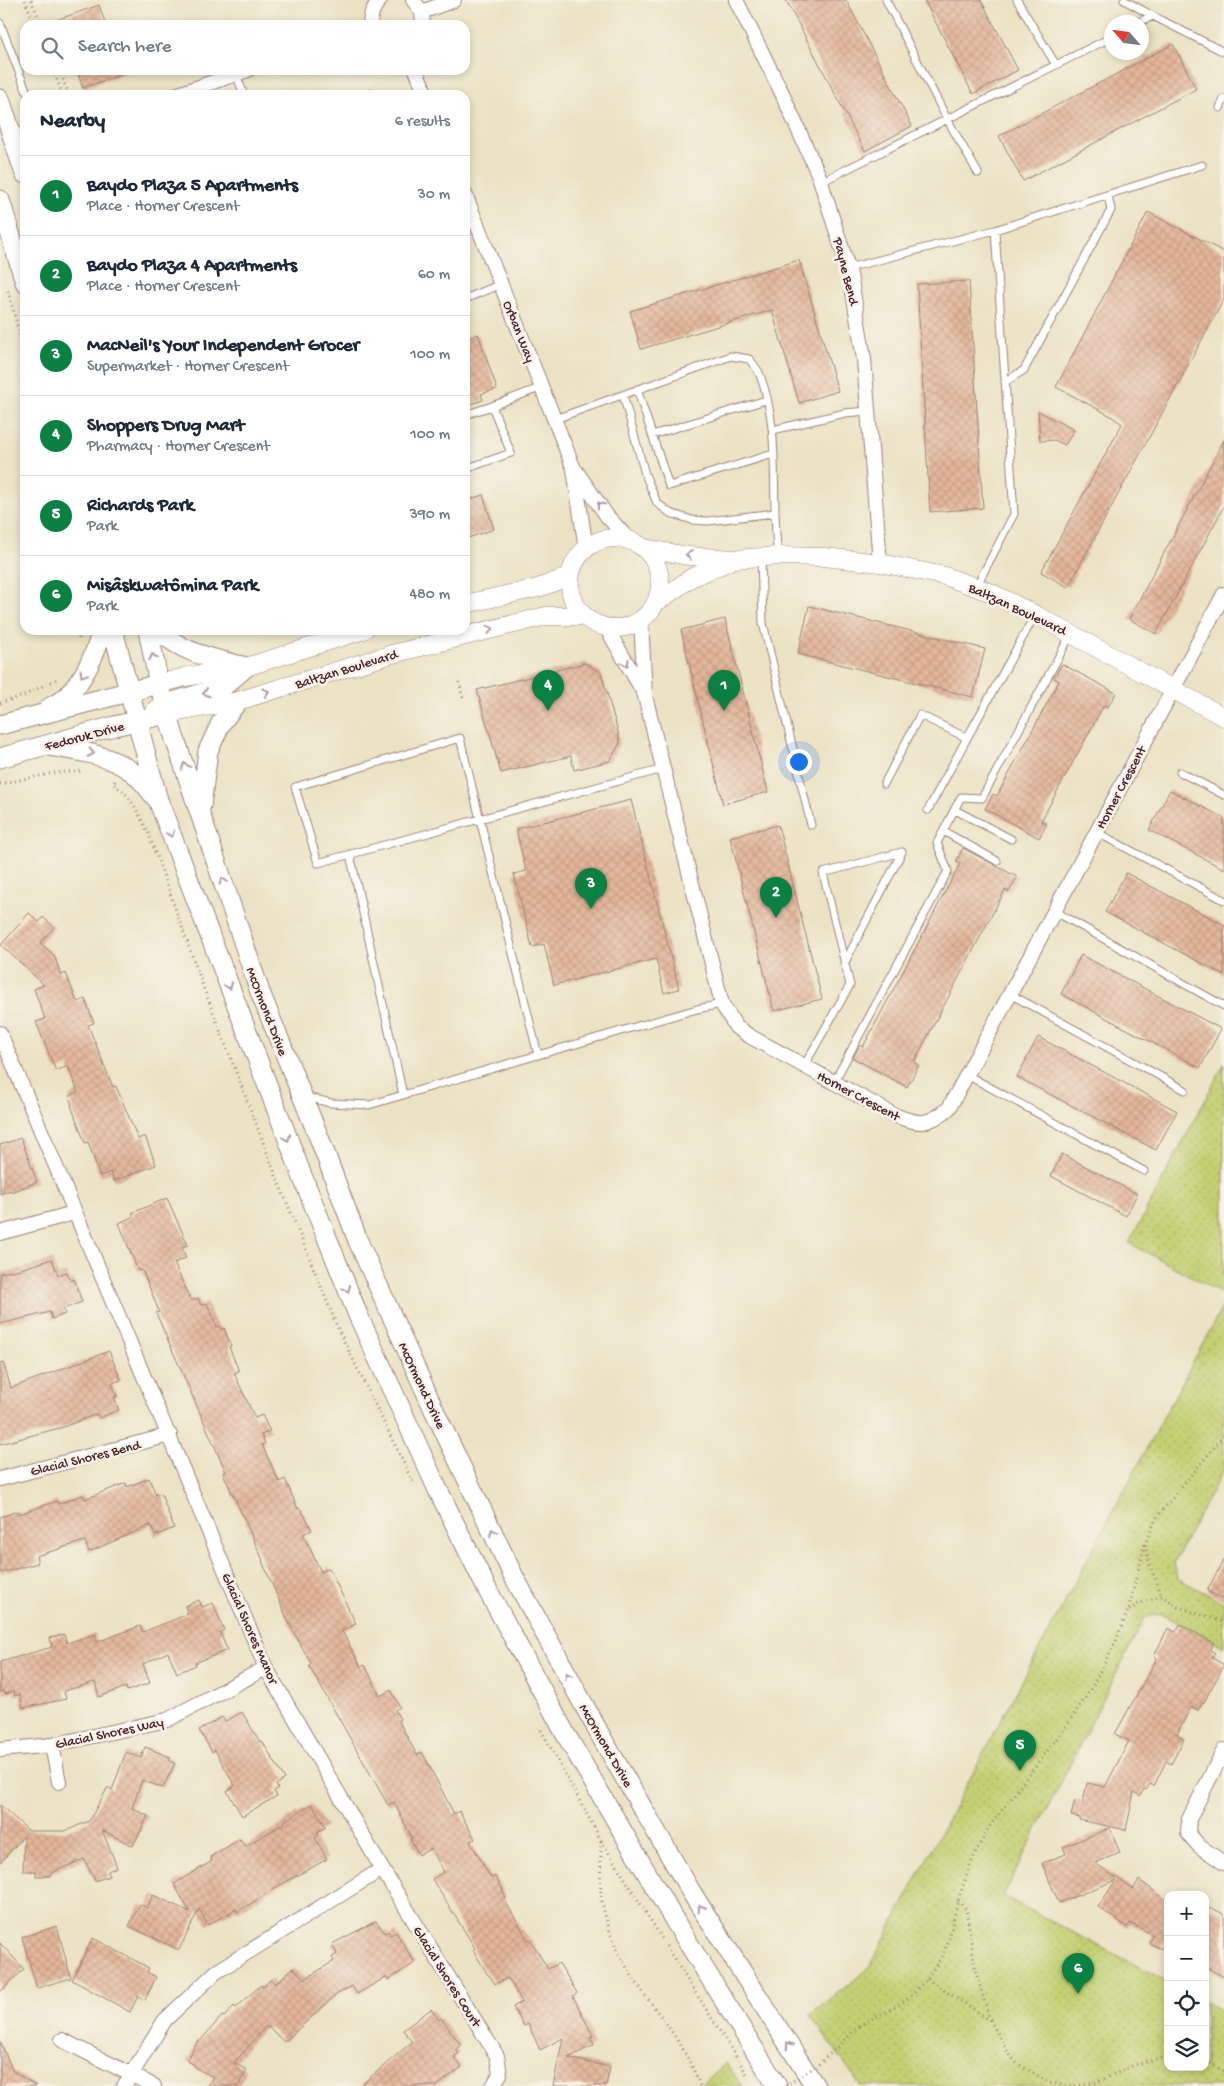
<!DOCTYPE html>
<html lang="en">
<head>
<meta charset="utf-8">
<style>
	:root { --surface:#fff; --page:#f2f2f3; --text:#1f2937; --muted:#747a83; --line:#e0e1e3; --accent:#0b8043 }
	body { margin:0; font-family:"Gochi Hand",sans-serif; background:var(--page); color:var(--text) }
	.controls { position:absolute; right:15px; bottom:15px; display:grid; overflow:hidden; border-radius:10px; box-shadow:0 2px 8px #0003 }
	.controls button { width:45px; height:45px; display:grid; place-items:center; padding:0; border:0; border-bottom:1px solid var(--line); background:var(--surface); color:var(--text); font:25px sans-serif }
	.compass { position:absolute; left:1104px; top:15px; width:45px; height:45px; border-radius:50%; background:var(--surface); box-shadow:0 2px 8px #0003; rotate:298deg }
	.you { position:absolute; left:798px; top:761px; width:18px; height:18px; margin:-12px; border:4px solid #fff; border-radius:50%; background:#1a73e8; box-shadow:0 0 0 8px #1a73e833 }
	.badge { display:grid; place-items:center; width:32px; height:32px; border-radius:50%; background:var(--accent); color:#fff; font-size:16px; font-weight:700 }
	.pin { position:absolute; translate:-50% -41px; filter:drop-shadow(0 1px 2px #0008) }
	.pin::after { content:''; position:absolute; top:26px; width:18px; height:15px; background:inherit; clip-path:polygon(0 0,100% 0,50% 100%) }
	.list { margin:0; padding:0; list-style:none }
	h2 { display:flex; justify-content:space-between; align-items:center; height:65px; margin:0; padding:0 20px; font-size:21px }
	h2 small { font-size:16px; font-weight:400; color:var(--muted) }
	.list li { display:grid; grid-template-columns:32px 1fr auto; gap:15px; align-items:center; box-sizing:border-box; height:80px; padding:0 20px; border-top:1px solid var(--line) }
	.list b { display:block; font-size:19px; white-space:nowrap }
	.list p { margin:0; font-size:16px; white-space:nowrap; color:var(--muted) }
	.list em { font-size:16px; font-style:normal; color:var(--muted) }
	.icon { flex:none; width:28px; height:28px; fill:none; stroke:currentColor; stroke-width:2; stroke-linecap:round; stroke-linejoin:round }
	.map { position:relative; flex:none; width:1224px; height:2086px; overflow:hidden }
	.search { position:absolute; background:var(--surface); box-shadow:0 2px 8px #0003; left:20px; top:20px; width:450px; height:55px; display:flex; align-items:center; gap:12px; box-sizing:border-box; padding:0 18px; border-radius:15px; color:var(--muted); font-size:19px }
	.panel { position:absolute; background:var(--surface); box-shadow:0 2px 8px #0003; left:20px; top:90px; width:450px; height:545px; border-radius:15px }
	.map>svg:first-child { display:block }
	.grass { fill:url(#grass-dots); stroke:#86784e }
	.building { fill:url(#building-cross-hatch) }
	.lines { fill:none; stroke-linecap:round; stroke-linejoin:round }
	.service-casing { stroke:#9b8178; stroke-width:9 }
	.minor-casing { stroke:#9b8178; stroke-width:16 }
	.tertiary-casing { stroke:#9b8178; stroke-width:19 }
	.secondary-casing { stroke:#9b8178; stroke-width:21 }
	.path { stroke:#9b8178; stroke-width:3; stroke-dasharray:1 4; stroke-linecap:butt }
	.service { stroke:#fff; stroke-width:7 }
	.minor { stroke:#fff; stroke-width:14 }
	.tertiary { stroke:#fff; stroke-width:18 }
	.secondary { stroke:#fff; stroke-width:19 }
	.path-bridge { stroke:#9b8178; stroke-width:3; stroke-dasharray:1 4; stroke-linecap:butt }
	.oneway { stroke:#ae9aa0 }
	.labels { text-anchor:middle; stroke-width:5; stroke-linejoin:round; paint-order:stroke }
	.street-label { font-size:14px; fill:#4a1f2b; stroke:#f7f3e8 }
</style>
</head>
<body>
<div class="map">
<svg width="1224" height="2086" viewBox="0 0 1224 2086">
	<defs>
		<pattern id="grass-dots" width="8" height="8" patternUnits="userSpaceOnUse" patternTransform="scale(1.25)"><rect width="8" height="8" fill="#c3d072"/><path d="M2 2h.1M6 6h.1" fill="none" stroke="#a9b263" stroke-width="1.8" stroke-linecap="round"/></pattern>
		<pattern id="building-cross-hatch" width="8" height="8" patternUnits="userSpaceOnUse" patternTransform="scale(1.25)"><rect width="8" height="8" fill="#e4b79b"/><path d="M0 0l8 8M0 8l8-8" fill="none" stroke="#c59d86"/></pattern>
	</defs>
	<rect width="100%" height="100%" fill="#f7f3e8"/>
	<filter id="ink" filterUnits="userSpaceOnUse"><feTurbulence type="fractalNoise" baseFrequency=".02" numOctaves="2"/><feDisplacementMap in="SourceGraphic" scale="10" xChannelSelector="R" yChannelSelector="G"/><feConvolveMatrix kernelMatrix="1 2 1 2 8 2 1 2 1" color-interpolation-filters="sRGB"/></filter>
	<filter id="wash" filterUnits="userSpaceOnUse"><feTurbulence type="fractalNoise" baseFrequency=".0096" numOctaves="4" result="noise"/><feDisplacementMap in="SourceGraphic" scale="20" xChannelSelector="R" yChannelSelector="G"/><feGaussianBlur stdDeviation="1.12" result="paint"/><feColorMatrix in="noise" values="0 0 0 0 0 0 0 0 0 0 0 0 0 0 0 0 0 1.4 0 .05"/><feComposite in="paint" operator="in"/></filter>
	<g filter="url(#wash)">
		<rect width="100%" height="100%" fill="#ece3c5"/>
		<path class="grass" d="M1224 1064V1294L1129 1243Z
			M1224 1304V1469L1174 1562 1177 1578 1224 1603V1647L1161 1614 1145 1617 1003 1896 1168 1982V2067H1205V2002L1224 2012V2086H861L810 2015 868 1969Z
			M726 2063 742 2086H700Z"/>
		<g id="blocks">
			<path class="building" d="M786 0H846L912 126 865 151Z
				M924 0H981L1018 70 973 94Z
				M99 5 106 25H49L48 23Z
				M1173 44 1196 89 1023 181 999 136Z
				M77 70H128V72L83 88Z
				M1148 212 1224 252V299L1068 587 1041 572 1122 424 1111 416 1056 387Z
				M799 260 838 391 799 403 772 310 641 349 630 311Z
				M969 281 983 508 930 512 917 284Z
				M478 334 497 389 481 394 483 400 465 406V339Z
				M1038 411 1074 430 1065 445 1054 440 1040 441Z
				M1224 440V506L1156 634 1129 619Z
				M483 495 494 529 465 539V501Z
				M809 606 985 649 973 697 798 654Z
				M725 619 768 792 723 804 681 630Z
				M585 663 601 672 618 732 620 743 610 761 574 770 571 756 501 773 477 690Z
				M1062 664 1116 693 1108 707 1104 705 1041 821 1047 824 1039 838 985 809 993 794 997 796 1059 681 1054 678Z
				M1170 790 1224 818V869L1149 830Z
				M631 800 679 989 664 993 656 959 554 985 544 944 532 947 514 874 526 871 516 829Z
				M778 825 822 999 774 1011 730 837Z
				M963 848 1017 877 1009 892 1005 890 914 1062 919 1065 907 1087 853 1058 860 1045 863 1047 960 864 956 862Z
				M1126 873 1224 925V975L1105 912Z
				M29 913 39 922 43 917 54 927 40 943 54 955 61 975 66 973 76 1000 78 1002 85 999 94 1023 88 1025 113 1087 116 1086 138 1139 145 1136 156 1165 114 1181 111 1172 100 1176 88 1142 85 1143 71 1105H72L69 1096 78 1092 68 1066 56 1071 36 1022 45 1019 34 989 44 985 1 945Z
				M1081 955 1221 1029 1200 1068 1061 994Z
				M1038 1037 1177 1111 1156 1150 1017 1077Z
				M21 1138 37 1182 11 1192 10 1190 0 1194V1145Z
				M1062 1154 1137 1194 1126 1216 1051 1176Z
				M167 1198 188 1245 182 1247 186 1258 174 1263 191 1301 198 1298 201 1305 207 1303 217 1327 220 1326 221 1330 224 1328 231 1346 229 1347 239 1371 234 1373 255 1418 262 1415 270 1431 261 1435 265 1443 262 1445 279 1482 285 1479 298 1509 300 1508 305 1516 312 1530 303 1534 321 1572 329 1568 356 1624 342 1631 361 1667 365 1665 380 1696 391 1690 400 1707 395 1710 400 1719 398 1720 417 1755 422 1752 454 1814 459 1811 475 1839 470 1841 491 1878 495 1876 503 1890 502 1891 506 1898 504 1899 528 1940 530 1939 548 1969 559 1963 577 1993 573 1996 593 2036 590 2037 594 2045 568 2058 610 2067 606 2086H553L563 2038 540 2050 528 2024 524 2026 513 2007 522 2002 508 1978 495 1984 489 1975H488L473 1950 475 1948 432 1879 444 1872 431 1848 419 1855 410 1839 412 1838 394 1802 388 1805 309 1666 311 1664 289 1623 262 1561 263 1560 223 1473 226 1472 211 1438 156 1313 159 1312 153 1296 142 1270 138 1271 119 1223 134 1216 132 1213Z
				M52 1259 58 1275 67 1272 70 1281 74 1279 82 1302 63 1309 65 1314 52 1319 50 1312 0 1324V1273L21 1269Z
				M109 1351 121 1380 112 1383 117 1396 114 1397 119 1410 99 1418 97 1414 63 1427 0 1444V1363L3 1362 11 1388Z
				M149 1478 156 1495 161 1493 174 1528 155 1536 151 1525 89 1552 85 1541 36 1556 38 1563 0 1573V1517L18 1511 19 1514 57 1501 58 1504 83 1495 85 1499 126 1483 127 1487Z
				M1224 1559V1600L1207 1591Z
				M199 1600 202 1607 213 1603 224 1630 220 1632 227 1650 195 1663 196 1665 177 1673 168 1652 143 1664 150 1683 127 1691 126 1687 99 1697 95 1682 64 1691 66 1699 23 1708 20 1694 15 1696 14 1691 5 1694 4 1691 0 1692V1662L52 1647 50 1638 64 1634 67 1643 95 1634 97 1642 140 1626 143 1632 188 1614 185 1606Z
				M1180 1624 1214 1643 1210 1650 1215 1653 1212 1658 1224 1665 1204 1702H1203L1198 1710 1191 1707 1177 1734 1184 1739 1171 1764 1166 1761 1154 1786 1150 1784 1146 1790 1144 1789 1140 1796 1134 1792 1126 1830 1079 1820 1080 1818 1071 1816 1075 1800 1083 1802 1087 1783 1105 1787 1129 1741 1115 1734 1157 1658 1154 1656 1168 1628 1176 1632Z
				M242 1712 260 1742 262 1741 285 1779 276 1785 278 1788 274 1791 277 1796 242 1816 227 1791 235 1786 215 1750 212 1752 199 1730 222 1717 225 1721 228 1720Z
				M145 1747 170 1757 169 1761 175 1763 163 1788 142 1780 132 1808 148 1816 133 1846 102 1830 117 1867 108 1871 109 1876 95 1881 84 1859 51 1873 50 1876H36V1871H23L24 1836 0 1863V1805L29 1831H65L89 1821 108 1787 112 1790 126 1752 141 1758Z
				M312 1804 326 1827 317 1832 319 1835 315 1838 327 1859 264 1894 265 1895 237 1912 236 1909 208 1925 199 1909 179 1950 129 1926 140 1904 147 1908 153 1895 190 1912 174 1884 212 1861 210 1857 240 1839 245 1846 285 1823 284 1821Z
				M1110 1828 1120 1853 1095 1863 1133 1889 1139 1880 1168 1901V1942L1165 1941 1161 1949 1149 1943 1153 1935 1130 1923 1127 1927 1098 1907 1116 1880 1059 1903 1049 1880 1042 1863 1066 1854 1063 1847Z
				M1205 1908 1209 1910 1211 1908 1224 1914V1977L1205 1967Z
				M376 1921 385 1933 388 1931 390 1935 396 1932 415 1963 388 1980 386 1977 357 1994 352 1986 336 1995 284 2042 269 2027 268 2029 266 2026 234 2063 247 2070 238 2086H208L213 2077 194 2067 195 2065 187 2061 198 2040 200 2041 222 2016 224 2017 234 2006 236 2008 261 1985 263 1987 271 1979 275 1984 293 1968 305 1979 334 1961 332 1957 337 1954 332 1944Z
				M57 1926 71 1978 37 1988 22 1937Z
				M93 1938 149 1968 147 1972 156 1977 145 2000 138 1996 130 2012 72 1980Z
				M0 1943 24 1969 0 1992Z
				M431 2009 439 2020 441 2018 461 2045 456 2049 459 2053 454 2057 462 2067 437 2086H360L412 2042 403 2030Z
				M0 2041 13 2071 36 2086H0Z"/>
		</g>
	</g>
	<g filter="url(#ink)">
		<use href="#blocks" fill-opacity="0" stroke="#9b8178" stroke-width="1"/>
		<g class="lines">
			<defs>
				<path id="service" d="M886 0 947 119 978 173
					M1017 0 1056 65
					M1124 0 1153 16
					M1139 22 1153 16 1224 52
					M0 23 28 95
					M236 74 244 95
					M366 95 370 93 371 95
					M1220 108 1224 99
					M821 182 1112 37
					M995 230 1202 165
					M848 268 995 230 1014 514 976 587
					M465 299 501 284
					M1005 382 1024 370 1111 210 1108 195
					M637 389 669 486 773 454
					M623 395 645 474 657 503 670 513 692 520 708 521 775 513
					M492 406 542 387
					M465 415 492 406 511 453 465 469
					M555 419 731 356 749 359C753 364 758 369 760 375 782 433 770 496 778 556
					M773 430 845 413 868 411
					M652 435 766 400
					M761 558 763 623 811 825
					M967 738 1035 615
					M663 769 318 863 295 787 460 738 538 1055 697 1009 722 1004
					M1180 772 1224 795
					M884 784 920 715 967 738 928 810
					M955 810 1011 839
					M943 831 997 861
					M1096 832 1224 900
					M350 854 403 1095
					M1054 911 1224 1006
					M844 964 902 852
					M1010 994 1185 1090
					M804 1066 850 985 823 873 902 852
					M967 1075 1144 1171
					M834 1082 948 871 937 843 961 797 982 798 1071 634
					M306 1097 331 1103 369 1105 538 1055"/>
				<path id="minor" d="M413 0 422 12 423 25
					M736 0 781 91 819 176 850 274 864 359 880 563
					M422 12 454 0
					M370 25C370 14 373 7 380 0
					M416 70 426 95
					M175 95 248 70
					M465 194 574 469 586 549
					M576 471 607 516 628 539
					M641 620 645 696 722 1004 736 1027 751 1037 894 1115C919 1125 928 1126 949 1108L1224 594
					M607 629 644 693
					M0 1033 266 1668 382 1869 497 2056 500 2074 493 2086
					M0 1233 74 1213
					M0 1479 170 1435
					M52 1745 59 1782
					M0 1750 52 1745 167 1720 266 1668
					M1224 1750 1189 1819 1188 1833 1199 1846 1224 1863
					M62 2040 154 2086
					M124 2086 165 2020 216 1972 382 1869"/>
				<path id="tertiary" d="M570 583a45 45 0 1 1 90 0a45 45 0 1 1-90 0Z
					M644 548 688 556 734 559 778 556 824 557 880 563 945 576 992 593 1036 615 1224 717
					M657 602 691 578 732 560
					M465 604 538 588 570 576
					M159 684 185 677 246 667 364 630
					M168 714 238 701 392 654 546 616H583"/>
				<path id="secondary" d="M0 99 25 174
					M0 200 25 282
					M113 630 158 800 303 1178 358 1315 438 1490 486 1587 566 1735 679 1928 777 2086
					M148 630 159 684 173 733 260 992 320 1140 358 1241 435 1412 514 1577 603 1740 693 1895 815 2086
					M158 630C182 653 214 659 246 667
					M49 708C56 704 64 700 69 694 85 677 96 652 102 630
					M156 710 165 704 223 687 246 667
					M0 725 159 684
					M49 746C79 751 109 754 134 773 142 780 149 789 155 797
					M0 758 114 726 168 714
					M201 806 208 751 221 723 238 701"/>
			</defs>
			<use href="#service" class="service-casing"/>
			<use href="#minor" class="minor-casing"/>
			<use href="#tertiary" class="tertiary-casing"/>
			<use href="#secondary" class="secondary-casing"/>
			<path class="path" d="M25 0 35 25
				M31 0 42 25
				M53 70 63 95
				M59 70 69 95
				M8 291 25 355
				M79 639V630
				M459 682 463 698
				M0 703 23 696 57 679
				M115 781 113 784 124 792 134 805 148 832 203 986 278 1181 339 1331 414 1484
				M0 784 54 773 83 771
				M1145 1545 1150 1565 1162 1596
				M1129 1610 1140 1603 1162 1596 1178 1607 1224 1622
				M541 1730 601 1840 663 1940
				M601 1841C601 1858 600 1876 601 1894 603 1913 614 1947 624 1963 649 2006 683 2037 700 2086
				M958 1900 966 1909 976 1973 990 2020
				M666 1946 747 2074
				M927 1979 990 2020 1009 2054 1017 2063 1050 2083 1074 2086 1095 2083 1134 2065 1168 2056
				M859 2026 907 2000 927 1979 943 1955 949 1939 958 1900 973 1858 989 1827 1065 1728 1091 1689 1116 1641 1128 1610 1145 1544 1157 1517 1224 1435
				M1205 2061 1224 2071"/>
			<use href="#service" class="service"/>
			<use href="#minor" class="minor"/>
			<use href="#tertiary" class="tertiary"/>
			<use href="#secondary" class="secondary"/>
			<path class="path-bridge" d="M785 2086 818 2065 859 2026"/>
		</g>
		<defs><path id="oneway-chevron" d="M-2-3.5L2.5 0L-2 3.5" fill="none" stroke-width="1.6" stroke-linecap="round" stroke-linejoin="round" transform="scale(1.25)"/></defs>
		<g class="oneway">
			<use href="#oneway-chevron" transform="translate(600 505) rotate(-125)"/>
			<use href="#oneway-chevron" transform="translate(689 555) rotate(-173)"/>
			<use href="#oneway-chevron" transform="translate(490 629) rotate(-14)"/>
			<use href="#oneway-chevron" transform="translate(153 657) rotate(-102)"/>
			<use href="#oneway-chevron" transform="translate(626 663) rotate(60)"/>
			<use href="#oneway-chevron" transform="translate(83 674) rotate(122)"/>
			<use href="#oneway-chevron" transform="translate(266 692) rotate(-17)"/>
			<use href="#oneway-chevron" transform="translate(206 693) rotate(162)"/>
			<use href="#oneway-chevron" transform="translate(91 753) rotate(12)"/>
			<use href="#oneway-chevron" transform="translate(185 766) rotate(-109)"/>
			<use href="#oneway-chevron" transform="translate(171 834) rotate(69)"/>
			<use href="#oneway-chevron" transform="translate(223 881) rotate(-108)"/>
			<use href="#oneway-chevron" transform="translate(229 986) rotate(69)"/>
			<use href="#oneway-chevron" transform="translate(287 1138) rotate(69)"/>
			<use href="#oneway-chevron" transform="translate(347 1289) rotate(68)"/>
			<use href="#oneway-chevron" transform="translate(493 1532) rotate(-116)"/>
			<use href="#oneway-chevron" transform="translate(568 1676) rotate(-119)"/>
			<use href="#oneway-chevron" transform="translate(701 1908) rotate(-122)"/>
			<use href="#oneway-chevron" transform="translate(789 2045) rotate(-123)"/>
		</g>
	</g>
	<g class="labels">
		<g class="street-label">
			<text transform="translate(847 271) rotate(76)" y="5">Payne Bend</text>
			<text transform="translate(520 331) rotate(68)" y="5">Orban Way</text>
			<text transform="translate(1018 608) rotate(25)" y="5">Baltzan Boulevard</text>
			<text transform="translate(346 668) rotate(-17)" y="5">Baltzan Boulevard</text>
			<text transform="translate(84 735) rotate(-15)" y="5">Fedoruk Drive</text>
			<text transform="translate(1120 787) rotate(-62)" y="5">Horner Crescent</text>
			<text transform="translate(268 1011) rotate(69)" y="5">McOrmond Drive</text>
			<text transform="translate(859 1095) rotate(28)" y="5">Horner Crescent</text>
			<text transform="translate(423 1385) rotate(65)" y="5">McOrmond Drive</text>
			<text transform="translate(85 1457) rotate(-14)" y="5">Glacial Shores Bend</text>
			<text transform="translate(251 1628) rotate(66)" y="5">Glacial Shores Manor</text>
			<text transform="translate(109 1732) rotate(-12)" y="5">Glacial Shores Way</text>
			<text transform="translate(607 1745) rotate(60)" y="5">McOrmond Drive</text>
			<text transform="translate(448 1976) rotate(58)" y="5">Glacial Shores Court</text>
		</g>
	</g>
</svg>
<div class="controls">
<button>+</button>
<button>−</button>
<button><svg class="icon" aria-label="locate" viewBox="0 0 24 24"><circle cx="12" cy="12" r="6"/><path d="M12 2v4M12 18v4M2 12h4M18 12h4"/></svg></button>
<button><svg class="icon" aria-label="layers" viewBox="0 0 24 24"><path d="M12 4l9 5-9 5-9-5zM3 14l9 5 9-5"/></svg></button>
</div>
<svg class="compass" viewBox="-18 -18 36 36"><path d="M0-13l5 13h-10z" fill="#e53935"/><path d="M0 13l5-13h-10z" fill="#747a83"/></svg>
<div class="you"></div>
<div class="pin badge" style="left:724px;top:711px">1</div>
<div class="pin badge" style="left:776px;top:918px">2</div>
<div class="pin badge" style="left:591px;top:909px">3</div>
<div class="pin badge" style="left:548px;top:711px">4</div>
<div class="pin badge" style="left:1020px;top:1771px">5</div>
<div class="pin badge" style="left:1078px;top:1994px">6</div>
<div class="search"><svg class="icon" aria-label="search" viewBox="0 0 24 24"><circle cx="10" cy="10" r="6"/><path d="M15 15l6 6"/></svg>Search here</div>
<section class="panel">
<h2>Nearby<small>6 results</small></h2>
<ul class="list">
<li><span class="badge">1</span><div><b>Baydo Plaza 5 Apartments</b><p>Place · Horner Crescent</p></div><em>30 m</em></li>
<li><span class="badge">2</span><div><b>Baydo Plaza 4 Apartments</b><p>Place · Horner Crescent</p></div><em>60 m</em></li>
<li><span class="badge">3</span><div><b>MacNeil's Your Independent Grocer</b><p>Supermarket · Horner Crescent</p></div><em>100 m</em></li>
<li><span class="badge">4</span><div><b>Shoppers Drug Mart</b><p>Pharmacy · Horner Crescent</p></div><em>100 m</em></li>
<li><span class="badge">5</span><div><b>Richards Park</b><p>Park</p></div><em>390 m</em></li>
<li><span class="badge">6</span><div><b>Misâskwatômina Park</b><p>Park</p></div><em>480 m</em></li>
</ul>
</section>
</div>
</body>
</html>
